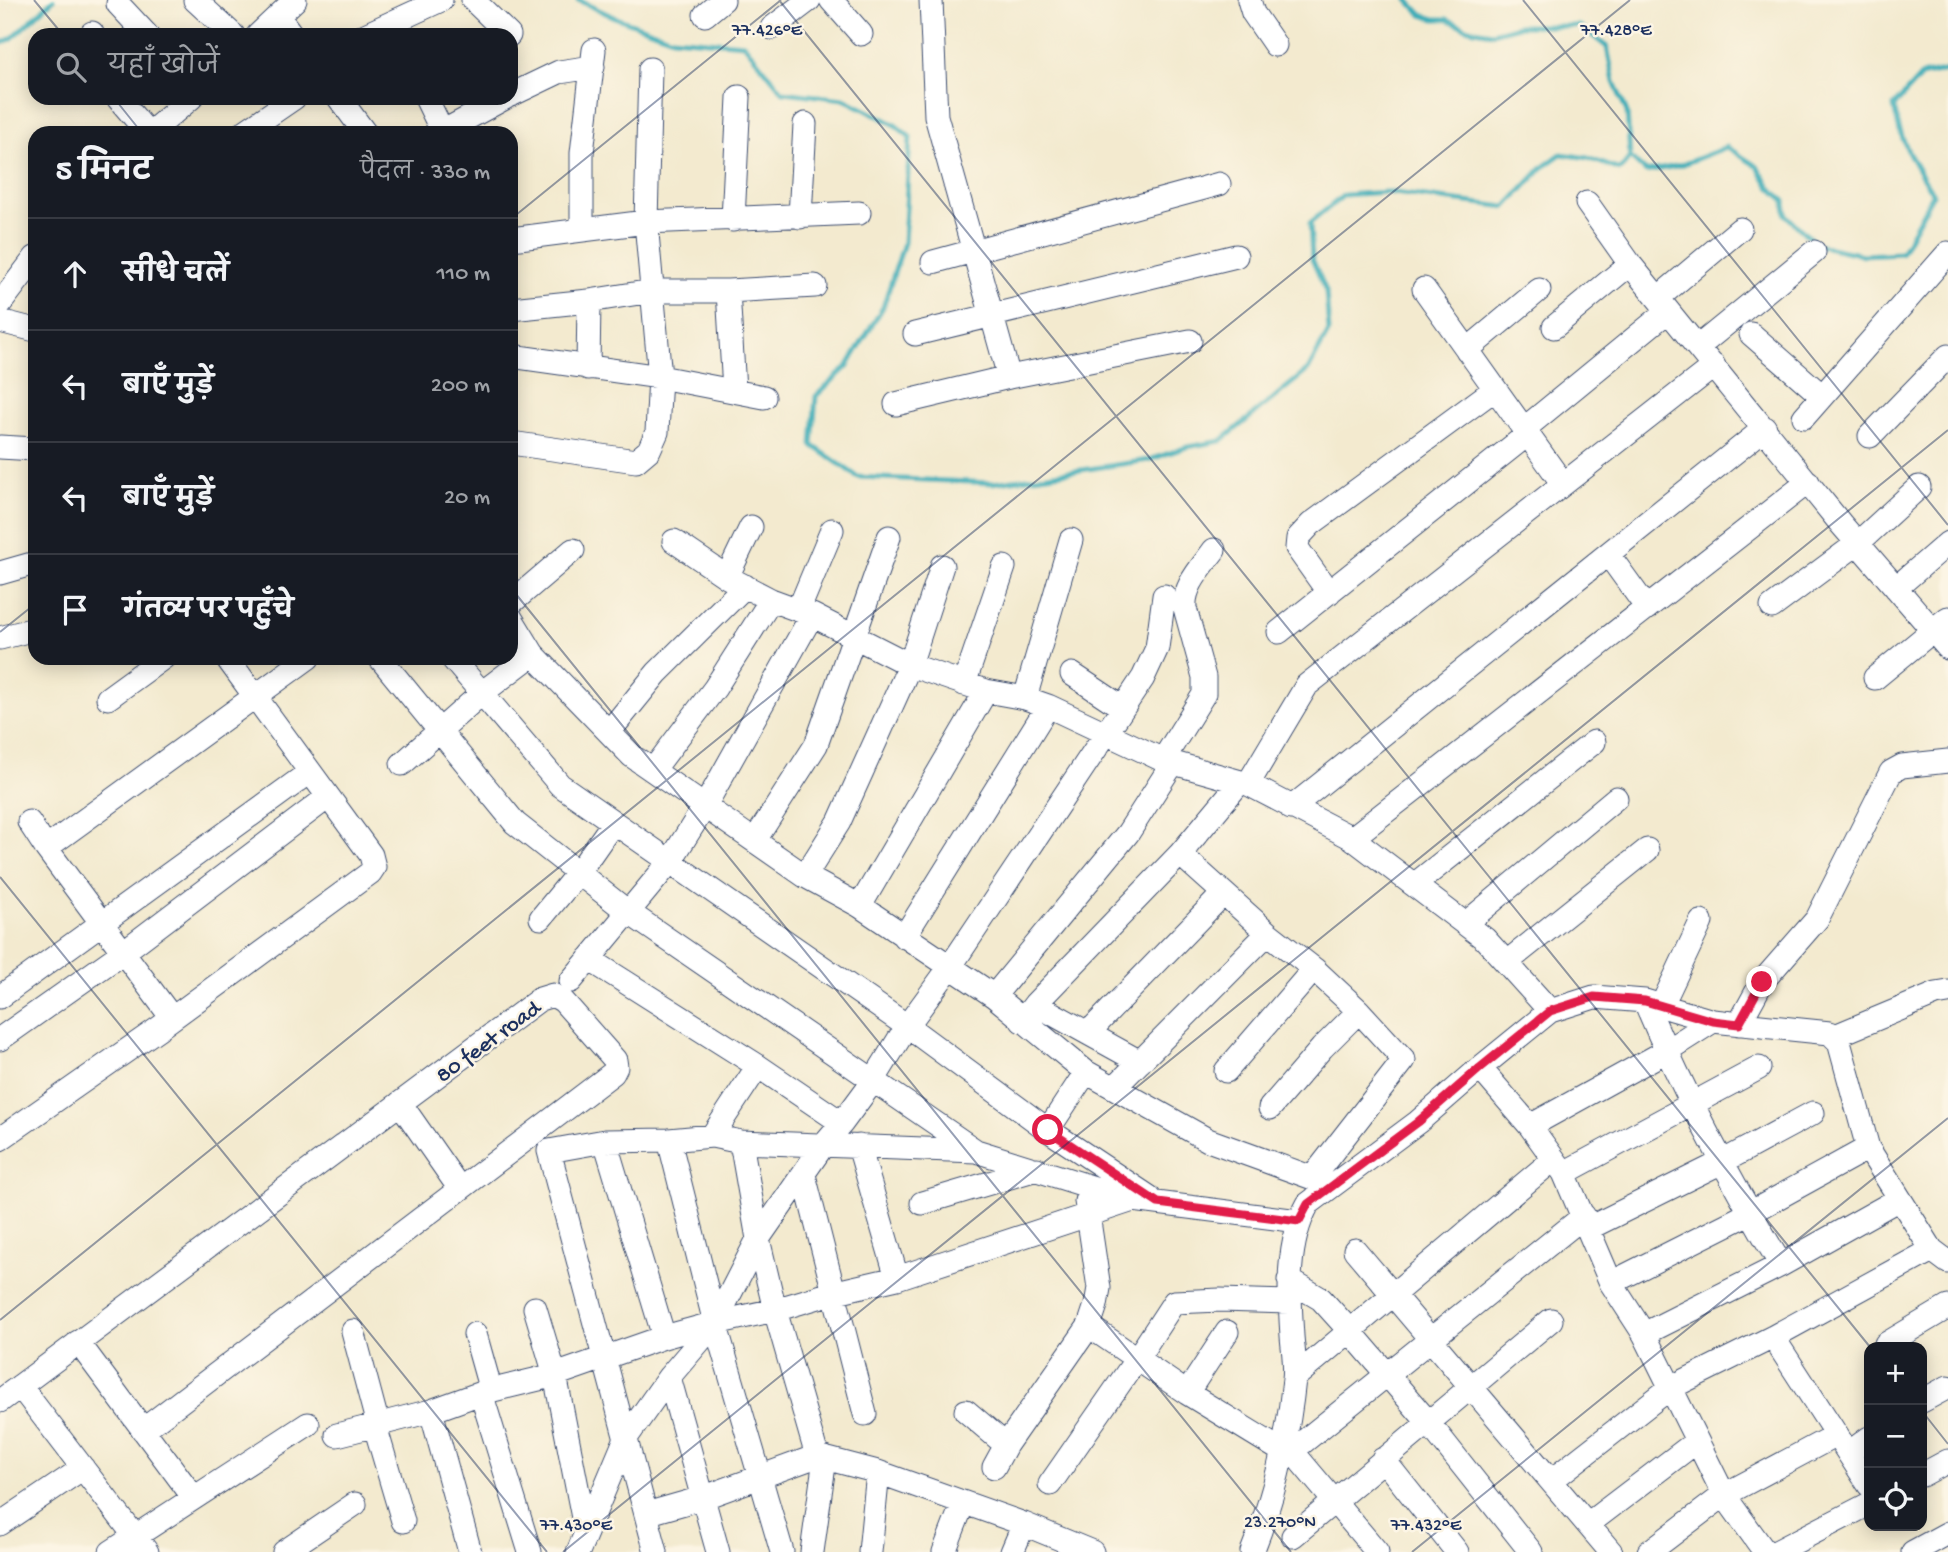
<!DOCTYPE html>
<html lang="hi">
<head>
<meta charset="utf-8">
<style>
	:root { --surface:#171b24; --page:#242831; --text:#f1f3f6; --muted:#9ea1a6; --line:#363941 }
	body { margin:0; font-family:"Gochi Hand","Playpen Sans Deva",sans-serif; background:var(--page); color:var(--text) }
	.controls { position:absolute; right:21px; bottom:21px; display:grid; overflow:hidden; border-radius:14px; box-shadow:0 4px 18px #0003 }
	.controls button { width:63px; height:63px; display:grid; place-items:center; padding:0; border:0; border-bottom:2px solid var(--line); background:var(--surface); color:var(--text); font:35px sans-serif }
	.stop { position:absolute; width:21px; height:21px; margin:-16px; border:5px solid #e11d48; border-radius:50%; background:#fff }
	.stop.end { background:#e11d48; border-color:#fff; box-shadow:0 2px 7px #0008 }
	.list { margin:0; padding:0; list-style:none }
	h2 { display:flex; justify-content:space-between; align-items:center; height:91px; margin:0; padding:0 28px; font-size:30px }
	h2 small { font-size:23px; font-weight:400; color:var(--muted) }
	.list li { display:grid; grid-template-columns:46px 1fr auto; gap:21px; align-items:center; box-sizing:border-box; height:112px; padding:0 28px; border-top:2px solid var(--line) }
	.list b { display:block; font-size:26px; white-space:nowrap }
	.list em { font-size:23px; font-style:normal; color:var(--muted) }
	.icon { flex:none; width:38px; height:38px; fill:none; stroke:currentColor; stroke-width:2; stroke-linecap:round; stroke-linejoin:round }
	.map { position:relative; flex:none; width:1948px; height:1552px; overflow:hidden }
	.search { position:absolute; background:var(--surface); box-shadow:0 4px 18px #0003; left:28px; top:28px; width:490px; height:77px; display:flex; align-items:center; gap:18px; box-sizing:border-box; padding:0 24px; border-radius:21px; color:var(--muted); font-size:26px }
	.panel { position:absolute; background:var(--surface); box-shadow:0 4px 18px #0003; left:28px; top:126px; width:490px; height:539px; border-radius:21px }
	.map>svg:first-child { display:block }
	.lines { fill:none; stroke-linecap:round; stroke-linejoin:round }
	.stream { stroke:#3dadb8; stroke-width:5 }
	.minor-casing { stroke:#3b4b6f; stroke-width:25 }
	.minor { stroke:#fff; stroke-width:23 }
	.route { stroke:#e11d48; stroke-width:9 }
	.ticks { fill:none; stroke:#1b2f5e; stroke-width:2; stroke-opacity:0.45 }
	.labels { text-anchor:middle; stroke-width:5; stroke-linejoin:round; paint-order:stroke }
	.street-label { font-size:23px; fill:#1b2f5e; stroke:#fcf5e5 }
	.ticks-label { font-size:18px; text-anchor:middle; fill:#1b2f5e; stroke:#fcf5e5; stroke-width:5; stroke-linejoin:round; paint-order:stroke }
</style>
</head>
<body>
<div class="map">
<svg width="1948" height="1552" viewBox="0 0 1948 1552">
	<rect width="100%" height="100%" fill="#fcf5e5"/>
	<filter id="ink" filterUnits="userSpaceOnUse"><feTurbulence type="fractalNoise" baseFrequency=".0143" numOctaves="2"/><feDisplacementMap in="SourceGraphic" scale="14" xChannelSelector="R" yChannelSelector="G"/><feConvolveMatrix kernelMatrix="1 2 1 2 8 2 1 2 1" color-interpolation-filters="sRGB"/></filter>
	<filter id="wash" filterUnits="userSpaceOnUse"><feTurbulence type="fractalNoise" baseFrequency=".00686" numOctaves="4" result="noise"/><feDisplacementMap in="SourceGraphic" scale="28" xChannelSelector="R" yChannelSelector="G"/><feGaussianBlur stdDeviation="1.57" result="paint"/><feColorMatrix in="noise" values="0 0 0 0 0 0 0 0 0 0 0 0 0 0 0 0 0 1.4 0 .05"/><feComposite in="paint" operator="in"/></filter>
	<g filter="url(#wash)">
		<rect width="100%" height="100%" fill="#f3eacf"/>
		<g class="lines">
			<path class="stream" d="M578 0 614 17 672 38 744 44 783 92 844 99 894 124 910 137 904 243 883 307 847 367 816 396 812 445 858 477 993 483 1149 460 1187 447 1221 441 1308 370 1329 331 1326 291 1312 259 1310 223 1344 195 1386 192 1506 207 1543 167 1561 154 1588 158 1620 170 1630 157
				M1408 0 1422 15 1435 19H1447L1469 29 1492 33 1518 26H1580L1607 47 1614 82 1627 112 1630 157 1646 172 1681 165 1727 147 1758 167 1770 187 1785 201 1786 215 1817 245 1863 255 1901 253 1933 194C1914 164 1900 142 1894 106L1921 76 1948 70
				M0 44 12 38 53 0"/>
		</g>
	</g>
	<g filter="url(#ink)">
		<g class="lines">
			<defs>
				<path id="minor" d="M195 0 233 35
					M473 0 509 35
					M831 0 861 34
					M931 0 936 116 1009 377
					M1249 0 1253 13 1275 45
					M118 4 147 35
					M705 15 723 0
					M278 16 292 35
					M772 28 809 0
					M91 35 92 33
					M258 35 295 0
					M365 35 441 0
					M511 95 559 72 593 67
					M118 98 148 133
					M339 98 365 133
					M426 98 443 133
					M442 132 505 98
					M150 133 191 98
					M243 133 294 98
					M1587 203 1630 264 1841 524 1948 648
					M800 217 805 124
					M733 220 739 97
					M582 229V153L594 50
					M511 239 646 222 859 213
					M933 262 1219 184
					M1424 289 1563 484
					M728 291 734 390
					M1658 298 1740 229
					M0 304 35 258
					M511 309 589 301 652 291H728L815 286
					M0 321 35 330
					M1554 327 1630 264
					M915 334 1236 256
					M1751 334 1822 396
					M1698 347 1814 252
					M1467 350 1539 290
					M511 356 660 377 764 397
					M588 368 589 301
					M896 404 1009 377 1190 341
					M1804 417 1948 253
					M1524 429 1668 311
					M1870 436 1948 356
					M511 443 636 461 649 450 657 432 660 377 646 222 650 69
					M0 447 35 449
					M674 541 727 577 771 600 812 615 910 665 986 691 1025 698 1048 706 1163 760 1248 784 1352 838 1485 939 1550 1011
					M1608 554 1647 608
					M0 573 35 563
					M727 577 751 527
					M1896 588 1948 543
					M1329 593 1297 548 1298 538 1311 524 1495 389
					M511 603 573 550
					M1772 607 1858 543 1919 487
					M799 609 832 530
					M511 618 533 654 632 756 805 876 860 906 994 996 1086 1072 1208 1140 1332 1185
					M1279 632 1528 434
					M0 638 35 629
					M380 658 515 823 628 912 976 1151
					M452 658 560 785 907 1026 1048 1130 1149 1197
					M1072 674 1123 708
					M1875 678 1948 618
					M964 684 1004 567
					M108 698 163 658
					M1025 698 1071 540
					M609 732 657 673 745 586
					M1163 760 1204 694V677L1185 608C1183 586 1202 567 1214 550
					M402 764 482 693 533 654
					M654 769 715 688 771 600
					M1248 784 1307 685 1714 366
					M1291 808 1765 428
					M29 822 46 848 172 1018
					M1352 838 1808 482
					M755 840 816 745 889 537
					M46 848 308 658
					M1180 854 1268 933 1314 969 1359 1011 1404 1060 1312 1178
					M805 876 839 822 910 665 942 566
					M1414 885 1594 742
					M860 906 986 691
					M541 918 578 873 613 823
					M1465 924 1616 798
					M904 937 1048 706
					M589 959 758 1066 842 1123
					M1507 962 1647 850
					M571 981 669 863 705 806 812 615
					M994 996 1128 833 1173 763
					M0 997 310 772
					M1645 1001C1683 1092 1730 1180 1781 1265
					M1035 1004 1140 1062
					M1661 1007 1701 922
					M1022 1021 1035 1004 1180 854 1240 782
					M1739 1024 1762 982 1817 919 1891 772 1902 766 1948 761
					M1088 1033 1223 894
					M1835 1036 1936 994 1948 992
					M0 1039 122 953 328 797
					M1480 1068 1530 1126 1564 1173 1611 1283 1644 1334 1724 1495 1765 1552
					M1226 1071 1314 969
					M1115 1087 1268 933
					M400 1103 460 1189
					M1270 1108 1322 1048 1359 1011
					M1530 1126 1666 1051 1713 1021
					M1048 1130 1086 1072
					M712 1136 758 1066
					M0 1139 159 1028 370 873 374 867 371 855 227 658
					M669 1140 715 1323 782 1552
					M605 1141 664 1337
					M741 1142 758 1239 775 1310 817 1456
					M859 1146 897 1278
					M1564 1173 1759 1068
					M804 1175 865 1414
					M922 1203 1037 1169
					M1589 1228 1722 1162 1813 1113
					M1355 1250 1611 1552
					M1289 1280 1321 1299 1349 1330 1428 1422 1531 1552
					M1611 1283 1750 1213 1868 1148
					M535 1308 555 1375 586 1533
					M1089 1326 1187 1393 1282 1451H1292L1377 1552
					M353 1331 378 1425
					M475 1334 491 1391
					M1644 1334 1781 1265 1899 1199
					M1773 1337 1869 1485
					M78 1342 194 1498
					M1886 1344 1948 1307
					M669 1377 718 1552
					M1295 1377 1554 1159
					M20 1386 147 1552
					M481 1393 530 1552
					M1187 1393 1227 1332
					M0 1401 540 999 553 995 563 1001 615 1060 616 1067 613 1073 143 1430
					M1922 1401 1948 1387
					M431 1411 470 1552
					M966 1411 1006 1445
					M375 1426 403 1521
					M337 1435 431 1411 481 1393 555 1375 664 1337 715 1323 775 1310 832 1293 897 1278 1133 1200
					M1292 1451 1584 1216
					M1849 1453 1869 1438
					M1383 1459 1457 1552
					M994 1467 1006 1445 1089 1326 1096 1305 1099 1288 1086 1201
					M1922 1475 1948 1461
					M1552 1480 1670 1388 1773 1337 1932 1250
					M1050 1484 1136 1360 1174 1302 1220 1300 1290 1302
					M646 1514 702 1498 817 1456 878 1472 1024 1524 1092 1552
					M0 1524 83 1468
					M1588 1524 1697 1441
					M1293 1536 1551 1320
					M111 1552 308 1424
					M284 1552 355 1504
					M578 1552 626 1438 669 1377 715 1323 758 1239 824 1144 842 1123 873 1081 907 1026 950 967 1143 678 1157 648 1164 596
					M656 1552 549 1151 605 1141 669 1140 712 1136 741 1142 976 1151 1133 1200 1299 1221
					M812 1552 825 1458
					M870 1552 878 1472
					M944 1552 963 1503
					M1012 1552 1024 1524
					M1252 1552C1274 1497 1288 1438 1294 1379 1296 1365 1293 1350 1292 1336 1289 1292 1286 1244 1308 1204L1418 1122 1480 1068 1550 1011 1594 997 1645 1001 1713 1021 1830 1033 1839 1042 1868 1148 1932 1250 1948 1262
					M1649 1552 1724 1495 1836 1435
					M1776 1552 1869 1504
					M1913 1552 1948 1533"/>
			</defs>
			<use href="#minor" class="minor-casing"/>
			<use href="#minor" class="minor"/>
		</g>
	</g>
	<g class="lines" filter="url(#ink)">
		<path class="route" d="M1048 1130 1158 1203 1299 1221 1308 1204 1418 1122 1480 1068 1550 1011 1594 997 1645 1001 1713 1021 1739 1024 1762 982"/>
	</g>
	<path class="ticks" d="M34 0 63 35M779 0 1870 1347M1523 0 1948 525M114 98 142 133M511 219 781 0M511 588 1291 1552M0 632 35 604M0 877 547 1552M0 1320 1630 0M1922 1411 1948 1444M563 1552 1948 430M1412 1552 1948 1118"/>
	<g class="labels">
		<g class="street-label">
			<text transform="translate(487 1040) rotate(-36)" y="8">80 feet road</text>
		</g>
	</g>
	<g class="ticks-label">
		<text x="767" y="35">77.426°E</text>
		<text x="1616" y="35">77.428°E</text>
		<text x="1280" y="1527">23.270°N</text>
		<text x="576" y="1530">77.430°E</text>
		<text x="1426" y="1530">77.432°E</text>
	</g>
</svg>
<div class="controls">
<button>+</button>
<button>−</button>
<button><svg class="icon" aria-label="locate" viewBox="0 0 24 24"><circle cx="12" cy="12" r="6"/><path d="M12 2v4M12 18v4M2 12h4M18 12h4"/></svg></button>
</div>
<div class="stop" style="left:1048px;top:1130px"></div>
<div class="stop end" style="left:1762px;top:982px"></div>
<div class="search"><svg class="icon" aria-label="search" viewBox="0 0 24 24"><circle cx="10" cy="10" r="6"/><path d="M15 15l6 6"/></svg>यहाँ खोजें</div>
<section class="panel">
<h2>5 मिनट<small>पैदल · 330 m</small></h2>
<ul class="list">
<li><svg class="icon" aria-label="ahead" viewBox="0 0 24 24"><path d="M12 20V5M6 11l6-6 6 6"/></svg><div><b>सीधे चलें</b></div><em>110 m</em></li>
<li><svg class="icon" aria-label="left" viewBox="0 0 24 24"><path d="M17 20v-9H6M10 6l-5 5 5 5"/></svg><div><b>बाएँ मुड़ें</b></div><em>200 m</em></li>
<li><svg class="icon" aria-label="left" viewBox="0 0 24 24"><path d="M17 20v-9H6M10 6l-5 5 5 5"/></svg><div><b>बाएँ मुड़ें</b></div><em>20 m</em></li>
<li><svg class="icon" aria-label="arrive" viewBox="0 0 24 24"><path d="M6 21V4h12l-3 4 3 4H6"/></svg><div><b>गंतव्य पर पहुँचे</b></div></li>
</ul>
</section>
</div>
</body>
</html>
